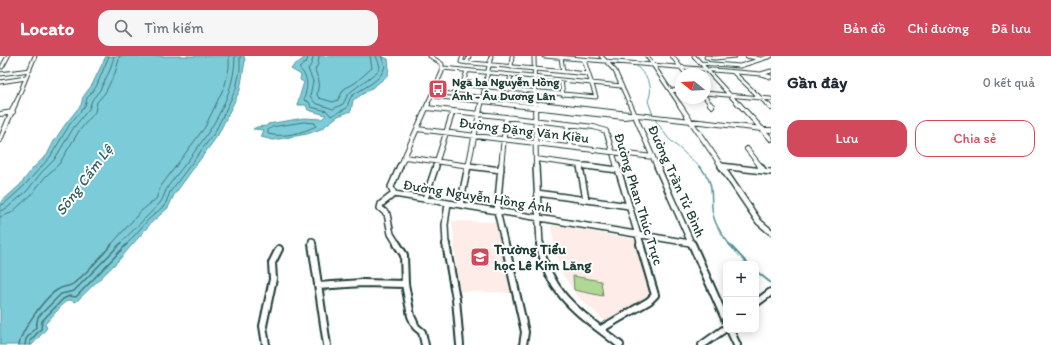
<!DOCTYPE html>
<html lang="vi">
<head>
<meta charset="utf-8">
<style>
	:root { --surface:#fff; --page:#f6f6f7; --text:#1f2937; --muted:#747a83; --line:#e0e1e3; --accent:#d1495b }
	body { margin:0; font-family:Itim,sans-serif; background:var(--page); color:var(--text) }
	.controls { position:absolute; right:12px; bottom:12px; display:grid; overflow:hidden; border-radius:8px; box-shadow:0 2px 10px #0003 }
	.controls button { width:36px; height:36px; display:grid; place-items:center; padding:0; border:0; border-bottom:1px solid var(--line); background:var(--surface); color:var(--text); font:20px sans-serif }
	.compass { position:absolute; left:675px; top:12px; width:36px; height:36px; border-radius:50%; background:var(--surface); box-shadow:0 2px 10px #0003; rotate:288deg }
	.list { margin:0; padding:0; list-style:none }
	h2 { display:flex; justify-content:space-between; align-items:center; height:52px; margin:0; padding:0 16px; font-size:17px }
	h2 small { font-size:13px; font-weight:400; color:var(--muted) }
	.actions { display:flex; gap:8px; padding:12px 16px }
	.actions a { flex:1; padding:9px 0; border:1px solid var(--accent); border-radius:12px; text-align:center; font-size:14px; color:var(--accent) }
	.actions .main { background:var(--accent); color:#fff }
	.icon { flex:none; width:22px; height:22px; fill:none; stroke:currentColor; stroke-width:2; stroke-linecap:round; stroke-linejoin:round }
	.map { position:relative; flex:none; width:771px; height:289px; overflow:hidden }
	header { display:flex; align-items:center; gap:24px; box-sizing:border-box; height:56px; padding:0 20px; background:var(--accent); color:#fff }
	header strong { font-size:19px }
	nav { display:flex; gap:22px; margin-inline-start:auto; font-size:14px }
	.search { width:280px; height:36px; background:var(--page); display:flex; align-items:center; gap:10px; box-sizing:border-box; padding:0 14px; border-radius:12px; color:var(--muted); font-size:15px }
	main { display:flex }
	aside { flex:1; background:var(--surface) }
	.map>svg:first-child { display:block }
	.built { fill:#fdece7 }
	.green { fill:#b0d793; stroke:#688a64 }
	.water { fill:#7ccbd8; stroke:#579296 }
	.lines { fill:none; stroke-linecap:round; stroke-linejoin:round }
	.shore-far1 { stroke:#447676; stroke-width:1 }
	.shore { stroke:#447676; stroke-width:1.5 }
	.stream-far2 { stroke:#579296; stroke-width:1 }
	.stream-far1 { stroke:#579296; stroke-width:1.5 }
	.stream { stroke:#579296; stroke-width:2 }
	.minor-far3-casing { stroke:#1f3d34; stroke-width:5 }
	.minor-far2-casing { stroke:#1f3d34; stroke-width:6 }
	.minor-far1-casing { stroke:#1f3d34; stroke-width:8 }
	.minor-casing { stroke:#1f3d34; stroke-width:10 }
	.minor-far3 { stroke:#fff; stroke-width:3 }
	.minor-far2 { stroke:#fff; stroke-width:4 }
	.minor-far1 { stroke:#fff; stroke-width:5 }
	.minor { stroke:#fff; stroke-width:6 }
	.labels { text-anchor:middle; stroke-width:4; stroke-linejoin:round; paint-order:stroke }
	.far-poi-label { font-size:12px; font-weight:bold; fill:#1f3d34; stroke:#fff; text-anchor:start }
	.street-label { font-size:14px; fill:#1f3d34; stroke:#fff }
	.poi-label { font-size:14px; font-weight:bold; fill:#1f3d34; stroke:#fff; text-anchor:start }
	.water-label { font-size:15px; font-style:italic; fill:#36605d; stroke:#fff }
</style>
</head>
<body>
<header>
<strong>Locato</strong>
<div class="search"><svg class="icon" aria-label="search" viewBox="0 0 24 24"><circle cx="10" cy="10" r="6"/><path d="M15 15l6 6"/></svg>Tìm kiếm</div>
<nav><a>Bản đồ</a><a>Chỉ đường</a><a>Đã lưu</a></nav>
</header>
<main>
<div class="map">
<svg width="771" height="289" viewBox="0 0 771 289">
	<rect width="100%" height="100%" fill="#fff"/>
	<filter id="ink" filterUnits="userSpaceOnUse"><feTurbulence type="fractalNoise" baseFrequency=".025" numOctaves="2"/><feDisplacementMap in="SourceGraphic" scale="8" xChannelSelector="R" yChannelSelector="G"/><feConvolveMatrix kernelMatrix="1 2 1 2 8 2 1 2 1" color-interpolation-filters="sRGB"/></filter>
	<g filter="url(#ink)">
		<path class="built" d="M452 165 497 166 513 237 459 235Z
			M553 169 638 184 652 238 611 265 604 264 578 241 563 219 557 201 551 171Z"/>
		<path class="green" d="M573 220 601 225 603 240 574 234Z"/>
		<path class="water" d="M106 0H244L245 5 240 34 218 79 174 139 168 152 152 166 118 205 76 246 70 244 66 245 45 268 47 272 32 289H0V147L20 129 34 111 47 99 54 85 67 66 81 49 83 41 92 29Z
			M290 0H381L388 3C389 8 389 13 388 18 386 23 359 41 353 44L351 55 338 60 321 73 307 78 273 84 261 81 264 74 253 73 257 71 267 70 268 68 304 62 322 63 326 59 308 54 306 49H297L304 26 300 24 301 19 291 13 294 9 305 2Z"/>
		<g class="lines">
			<path class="shore-far1" d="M308 0 307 5 299 12C310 23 307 30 304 44L309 46 311 51 327 55 331 60 347 52C348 48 349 43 352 40 363 31 381 26 385 10L381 0
				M313 0 312 7 308 13 313 25 310 40 315 47 333 53 343 48 348 38 378 15 380 10 376 0
				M319 0 318 8 315 14 319 25 317 39 319 42 333 46 338 44 344 33 355 27 372 12 370 0
				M304 66 315 67 316 70C302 77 283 82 268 78V74L272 71Z
				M0 149 4 148 23 131 50 101 70 68 85 50 87 42 96 31 109 0
				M0 155 7 152 27 135 41 117 54 104 74 71 89 53 92 44 100 34 110 14 114 0
				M0 161 11 157 31 139 45 121 59 108 79 75 95 56 97 46 105 37 115 17 120 0
				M111 189 141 155 156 143 161 130 205 71 225 29 229 12V0
				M119 189C132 175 146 162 160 147 164 142 165 134 169 129 198 91 235 50 235 0
				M126 189 149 163 165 149 170 136 215 76 236 33 240 14V0"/>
			<path class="shore" d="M19 289C21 275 45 240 59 233 63 230 69 231 73 228 87 217 100 202 112 188
				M25 289 26 283 36 271 38 261 61 238 74 235 120 188
				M30 289V285L41 273 42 265 63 243 69 240 76 241 127 188"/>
			<path class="stream-far2" d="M635 8C646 21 655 27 648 45L653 59
				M654 62 668 82 700 111"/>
			<path class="stream-far1" d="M699 110C717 129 709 138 713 159 716 171 723 180 730 189"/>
			<path class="stream" d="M729 188 748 208
				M756 215 771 227"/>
			<defs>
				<path id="minor-far3" d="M463 0 461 6 588 18
					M534 0 535 49
					M544 0 761 18 771 15
					M601 0 615 15 630 49
					M647 0 680 49
					M672 0 686 18
					M694 0 739 49
					M747 0 760 3
					M561 1 563 16
					M706 1 715 2
					M715 2 735 0
					M467 7 469 0
					M700 7 740 10 771 0
					M2 11 8 0
					M511 11 512 0
					M443 12 621 30
					M467 15 463 27 466 29 596 41 584 4
					M733 16 768 49
					M0 18 30 14
					M761 18 771 21
					M561 24 563 39
					M0 26 26 22
					M508 34 511 19
					M670 34 681 35
					M434 36 549 49
					M705 37 771 43
					M432 40 514 49
					M705 41 711 49
					M15 49 35 0
					M427 49 442 16V8L430 0
					M481 49 491 0"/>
				<path id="minor-far2" d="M505 48 624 61 632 60
					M535 48 536 111
					M540 48 771 74
					M630 48 657 111
					M679 48 722 111
					M710 48 712 50
					M739 48 771 83
					M767 48 771 52
					M427 52 594 71 606 75 617 111
					M0 58 13 56
					M567 68 571 91
					M417 73 653 101
					M0 84 15 48
					M747 93 761 111
					M405 101 477 111
					M536 103 594 111
					M580 109V111
					M721 110 727 111
					M400 111 428 48
					M435 111 453 55
					M468 111 481 48
					M501 111 506 61"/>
				<path id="minor-far1" d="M469 110 501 114
					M501 110 497 155 505 189
					M536 110 540 189
					M580 110 586 144
					M586 110 618 114
					M617 110 641 189
					M657 110 692 189
					M721 110 759 166 771 176
					M721 110 771 116
					M760 110 764 115
					M537 137 629 150
					M394 138 690 187
					M394 138 381 148 380 152 387 158 391 178 398 189
					M394 138 391 131 400 110
					M425 143 436 110
					M460 149 468 110
					M312 185 313 189
					M446 189 445 169 448 147"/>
				<path id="minor" d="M312 188 327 289
					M397 188 404 199 405 228 411 260 416 271 422 276 425 289
					M446 188 456 243 460 289
					M505 188 525 276 523 289
					M540 188C548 240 583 259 620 289
					M692 188 726 265
					M318 230 362 227 405 228
					M756 247 771 236
					M601 273 649 245 655 239 640 188
					M730 274 737 289
					M266 289 263 270 273 223 272 207 279 193
					M702 289 726 272"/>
			</defs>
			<use href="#minor-far3" class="minor-far3-casing"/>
			<use href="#minor-far2" class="minor-far2-casing"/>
			<use href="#minor-far1" class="minor-far1-casing"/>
			<use href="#minor" class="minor-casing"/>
			<use href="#minor-far3" class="minor-far3"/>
			<use href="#minor-far2" class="minor-far2"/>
			<use href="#minor-far1" class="minor-far1"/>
			<use href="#minor" class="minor"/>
		</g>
	</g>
	<defs>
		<symbol id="bus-square" viewBox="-11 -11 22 22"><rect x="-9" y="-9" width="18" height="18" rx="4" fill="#d1495b" stroke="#fff"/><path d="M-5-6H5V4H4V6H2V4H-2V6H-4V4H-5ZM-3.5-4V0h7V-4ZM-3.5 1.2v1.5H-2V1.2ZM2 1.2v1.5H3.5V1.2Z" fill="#fff"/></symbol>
		<symbol id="school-square" viewBox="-11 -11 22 22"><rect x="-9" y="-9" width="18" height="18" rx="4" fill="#d1495b" stroke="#fff"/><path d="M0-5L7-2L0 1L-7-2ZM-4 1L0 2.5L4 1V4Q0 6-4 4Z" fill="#fff"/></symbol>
	</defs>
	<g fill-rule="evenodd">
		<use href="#bus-square" x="427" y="22" width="22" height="22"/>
		<use href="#school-square" x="469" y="190" width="22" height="22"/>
	</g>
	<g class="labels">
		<g class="far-poi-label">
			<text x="452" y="30">Ngã ba Nguyễn Hồng<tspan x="452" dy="14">Ánh - Âu Dương Lân</tspan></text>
		</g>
		<g class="street-label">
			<text transform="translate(524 74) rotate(7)" y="5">Đường Đặng Văn Kiều</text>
			<text transform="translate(677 125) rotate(66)" y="5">Đường Trần Tử Bình</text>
			<text transform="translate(478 140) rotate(9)" y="5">Đường Nguyễn Hồng Ánh</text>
			<text transform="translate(639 143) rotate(73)" y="5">Đường Phan Thúc Trực</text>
		</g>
		<g class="poi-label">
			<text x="494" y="198">Trường Tiểu<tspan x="494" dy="16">học Lê Kim Lăng</tspan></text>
		</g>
		<g class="water-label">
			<text transform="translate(84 124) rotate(-53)" y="5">Sông Cẩm Lệ</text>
		</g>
	</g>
</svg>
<div class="controls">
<button>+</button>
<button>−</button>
</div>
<svg class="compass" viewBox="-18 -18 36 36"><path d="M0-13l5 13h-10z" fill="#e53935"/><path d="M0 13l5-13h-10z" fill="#747a83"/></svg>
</div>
<aside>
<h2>Gần đây<small>0 kết quả</small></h2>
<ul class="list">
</ul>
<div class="actions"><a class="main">Lưu</a><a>Chia sẻ</a></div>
</aside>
</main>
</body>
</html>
